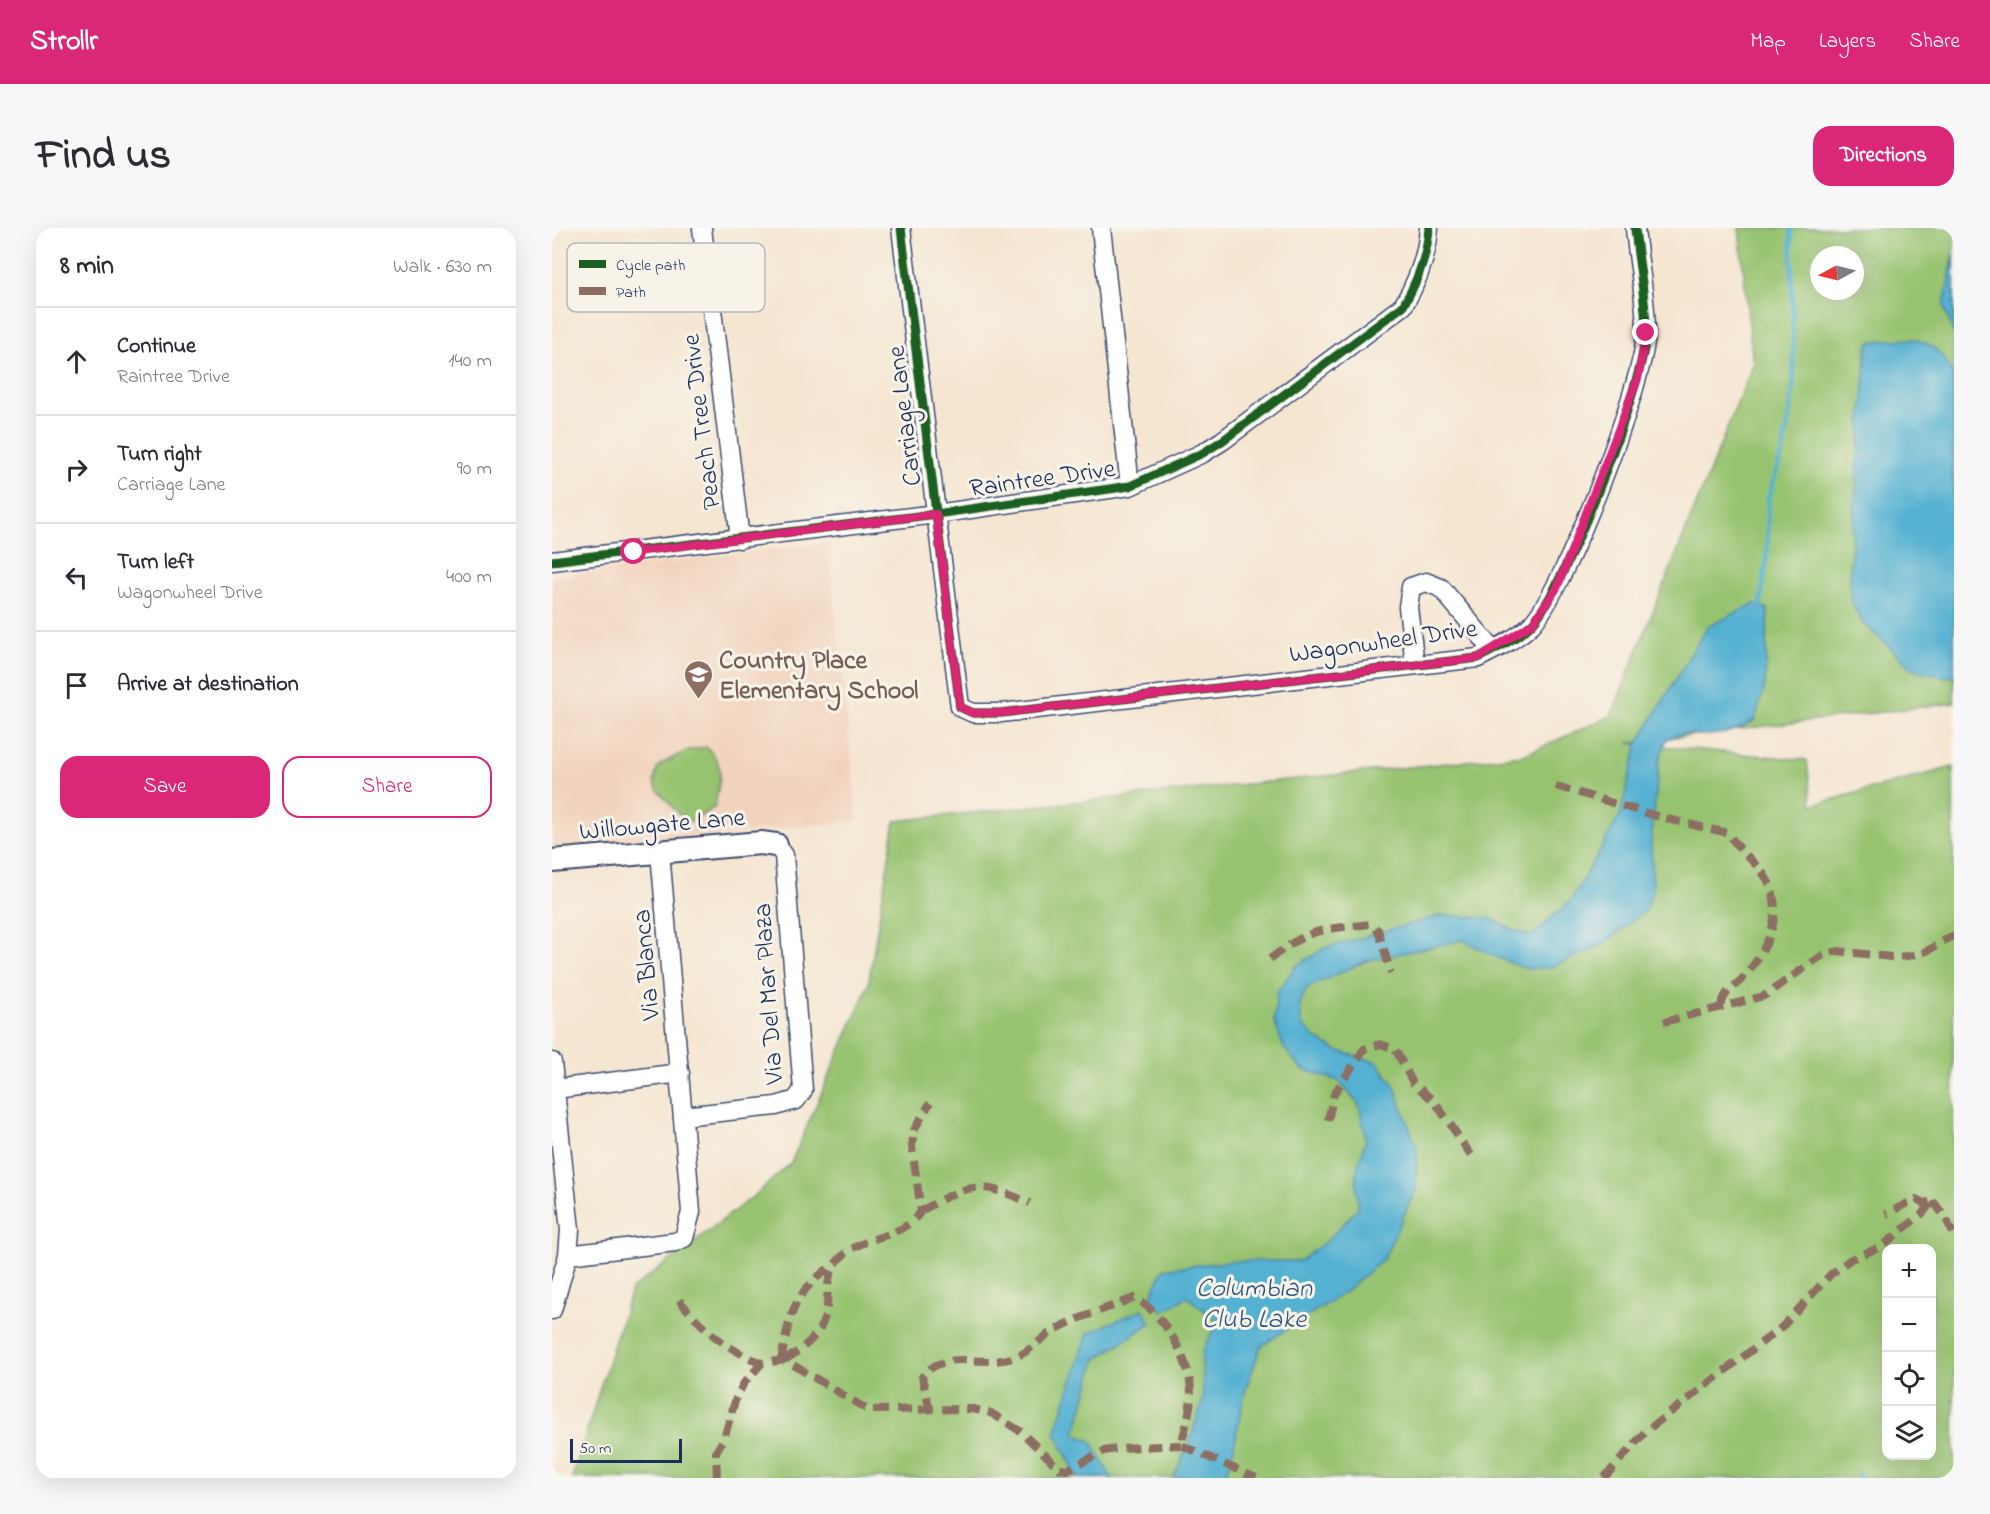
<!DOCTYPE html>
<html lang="en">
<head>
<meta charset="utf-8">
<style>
	:root { --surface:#fff; --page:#f7f7f7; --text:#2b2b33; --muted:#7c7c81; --line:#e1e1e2; --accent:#db2777 }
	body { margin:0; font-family:"Indie Flower",sans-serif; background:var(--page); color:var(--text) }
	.controls { position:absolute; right:18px; bottom:18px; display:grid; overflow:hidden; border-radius:12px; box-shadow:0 6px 24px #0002 }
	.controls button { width:54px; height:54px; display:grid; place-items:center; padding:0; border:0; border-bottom:2px solid var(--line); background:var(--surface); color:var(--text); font:30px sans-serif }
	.compass { position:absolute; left:1258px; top:18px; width:54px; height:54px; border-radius:50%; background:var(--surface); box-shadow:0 6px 24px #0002; rotate:263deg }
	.scale { position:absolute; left:18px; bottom:15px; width:112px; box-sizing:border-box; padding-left:6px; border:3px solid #1b2f5e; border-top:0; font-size:16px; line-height:21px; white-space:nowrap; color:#1b2f5e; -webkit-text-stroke:4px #f7f3e8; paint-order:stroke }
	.stop { position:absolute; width:18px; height:18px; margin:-14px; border:4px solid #db2777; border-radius:50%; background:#fff }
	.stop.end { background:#db2777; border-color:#fff; box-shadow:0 2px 6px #0008 }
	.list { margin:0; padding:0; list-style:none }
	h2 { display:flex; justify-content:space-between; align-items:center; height:78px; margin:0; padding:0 24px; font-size:26px }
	h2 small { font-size:20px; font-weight:400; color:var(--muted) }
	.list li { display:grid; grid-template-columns:39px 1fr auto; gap:18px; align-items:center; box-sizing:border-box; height:108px; padding:0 24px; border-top:2px solid var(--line) }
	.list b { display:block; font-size:22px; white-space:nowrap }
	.list p { margin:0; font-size:20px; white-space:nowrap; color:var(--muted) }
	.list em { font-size:20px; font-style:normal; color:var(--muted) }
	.actions { display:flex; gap:12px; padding:18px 24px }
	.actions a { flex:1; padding:14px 0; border:2px solid var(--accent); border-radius:18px; text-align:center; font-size:21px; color:var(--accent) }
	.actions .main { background:var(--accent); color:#fff }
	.icon { flex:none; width:33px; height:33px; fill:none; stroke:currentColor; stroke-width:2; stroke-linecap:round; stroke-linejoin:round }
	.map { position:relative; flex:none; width:1402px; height:1250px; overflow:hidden; border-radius:18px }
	header { display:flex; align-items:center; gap:36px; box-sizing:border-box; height:84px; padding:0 30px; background:var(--accent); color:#fff }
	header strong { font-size:28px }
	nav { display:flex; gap:33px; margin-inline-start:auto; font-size:21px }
	.intro { display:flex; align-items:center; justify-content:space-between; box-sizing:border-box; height:144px; padding:0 36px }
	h1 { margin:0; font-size:42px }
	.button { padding:15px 27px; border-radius:18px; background:var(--accent); color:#fff; font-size:21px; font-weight:700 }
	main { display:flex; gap:36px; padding:0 36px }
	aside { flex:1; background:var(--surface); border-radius:18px; box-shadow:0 6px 24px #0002 }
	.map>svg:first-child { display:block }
	.built { fill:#f2d4be }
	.green { fill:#97c370; stroke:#597967; stroke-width:1.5; fill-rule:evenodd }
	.water { fill:#54b1d2; stroke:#387098; stroke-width:1.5 }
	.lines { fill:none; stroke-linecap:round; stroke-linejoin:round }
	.stream { stroke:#54b1d2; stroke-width:4.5 }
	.minor-casing { stroke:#3c4a6f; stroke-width:21 }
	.tertiary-casing { stroke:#3c4a6f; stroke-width:26 }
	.minor { stroke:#fff; stroke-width:18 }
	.tertiary { stroke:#fff; stroke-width:22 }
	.quiet { stroke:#8d6e63; stroke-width:8; stroke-dasharray:15 8; stroke-linecap:butt }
	.cycleway-casing { stroke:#f7f3e8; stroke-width:13 }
	.cycleway { stroke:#1b5e20; stroke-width:9 }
	.route { stroke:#db2777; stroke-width:8 }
	.labels { text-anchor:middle; stroke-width:6; stroke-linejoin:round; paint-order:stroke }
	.street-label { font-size:26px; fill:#1b2f5e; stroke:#f7f3e8 }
	.education-label { font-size:26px; font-weight:bold; fill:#785e54; stroke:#f7f3e8; text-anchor:start }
	.water-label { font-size:27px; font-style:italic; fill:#2c5681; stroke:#f7f3e8 }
	.key { fill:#f7f3e8; stroke:#b5b8bf; stroke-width:1.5 }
	.key-label { font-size:16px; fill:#1b2f5e }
</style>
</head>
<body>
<header>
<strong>Strollr</strong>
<nav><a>Map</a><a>Layers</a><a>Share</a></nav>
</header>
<div class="intro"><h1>Find us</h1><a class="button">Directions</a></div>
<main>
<aside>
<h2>8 min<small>Walk · 630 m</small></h2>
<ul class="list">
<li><svg class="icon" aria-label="ahead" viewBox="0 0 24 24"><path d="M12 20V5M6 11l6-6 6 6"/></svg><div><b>Continue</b><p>Raintree Drive</p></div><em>140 m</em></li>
<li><svg class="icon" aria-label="right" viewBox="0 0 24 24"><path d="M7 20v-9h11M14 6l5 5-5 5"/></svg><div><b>Turn right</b><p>Carriage Lane</p></div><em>90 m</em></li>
<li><svg class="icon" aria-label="left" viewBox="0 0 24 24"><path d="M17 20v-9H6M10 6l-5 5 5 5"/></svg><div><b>Turn left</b><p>Wagonwheel Drive</p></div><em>400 m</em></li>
<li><svg class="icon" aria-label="arrive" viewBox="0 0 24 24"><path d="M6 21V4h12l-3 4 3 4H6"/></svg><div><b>Arrive at destination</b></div></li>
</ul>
<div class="actions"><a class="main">Save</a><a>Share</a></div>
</aside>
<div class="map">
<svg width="1402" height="1250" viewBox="0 0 1402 1250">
	<rect width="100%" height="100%" fill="#f7f3e8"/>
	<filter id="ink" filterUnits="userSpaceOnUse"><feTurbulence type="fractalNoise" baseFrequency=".0167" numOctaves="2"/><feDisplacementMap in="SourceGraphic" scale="12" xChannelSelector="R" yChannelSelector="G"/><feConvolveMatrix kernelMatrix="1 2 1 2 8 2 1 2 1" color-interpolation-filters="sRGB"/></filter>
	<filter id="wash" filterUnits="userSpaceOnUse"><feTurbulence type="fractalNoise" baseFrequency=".008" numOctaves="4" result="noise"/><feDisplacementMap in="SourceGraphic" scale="24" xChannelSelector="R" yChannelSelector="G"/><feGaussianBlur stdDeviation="1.35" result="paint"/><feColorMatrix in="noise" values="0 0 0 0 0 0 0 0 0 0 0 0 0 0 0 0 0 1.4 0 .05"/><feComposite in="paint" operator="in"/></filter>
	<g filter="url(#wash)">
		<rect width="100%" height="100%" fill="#f5e6d1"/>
		<path class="built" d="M276 314 306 593 0 623V349Z"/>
		<path class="green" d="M1187 0H1402V475L1076 515 1255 532 1260 577 1401 539 1402 1250H20L79 1062 203 967 239 935 316 758 343 593 972 527 1059 488 1201 136ZM1267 27H1303V63H1267ZM1334 1020H1380V1228H1334Z
			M154 519C176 539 166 553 163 579L140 593H133L105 561 102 553 106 538 134 523Z"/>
		<path class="water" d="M1402 26V107L1392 78Z
			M1360 111C1382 115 1392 127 1401 147L1402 448 1394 449 1361 441 1311 395 1299 374 1298 339 1315 119 1320 113Z
			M1202 376 1216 381 1213 457 1203 492C1189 501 1176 506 1159 507 1138 509 1134 500 1114 512L1107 533 1099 617 1101 661 1094 682 1050 717 1000 739 975 741 942 728 911 712 814 733 755 760 748 775 749 795 763 810 786 823 825 834 842 857 865 920 864 961 832 1030 793 1064 709 1118 693 1163 680 1228 672 1250H621L636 1219 651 1171 650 1124 666 1093 635 1069 611 1083 598 1071 611 1041 682 1033H748L777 1011 806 980 804 945 814 911 807 877 787 853 750 841 732 820 722 793 725 764 744 738 773 720 890 687 937 690 961 702 980 708 1019 672 1042 633 1068 587 1086 515 1155 399Z
			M591 1081 599 1095 544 1131 523 1206 539 1213 560 1250H526L503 1205 536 1105Z"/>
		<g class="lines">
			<path class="stream" d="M1208 379 1215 329 1216 271 1232 218 1242 154 1239 0
				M1307 1246V1250"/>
		</g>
	</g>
	<g filter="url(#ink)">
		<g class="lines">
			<defs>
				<path id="minor" d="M150 0 188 311
					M349 0 408 479 421 485H449L926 430C944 421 966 410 980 396 1013 361 1093 153 1094 104 1094 70 1086 34 1083 0
					M549 0 578 258
					M0 333 384 286 578 258 651 225 670 213 851 78C866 53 875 29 877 0
					M863 437 856 379 859 359 874 354 889 360 941 422
					M0 834 18 1002 16 1027 0 1082
					M3 861 128 845
					M131 888 224 878 244 872 251 862 232 627 224 617
					M16 1027 123 1014 132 1010 139 984 108 624"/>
				<path id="tertiary" d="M0 633 209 615 224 617"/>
			</defs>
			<use href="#minor" class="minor-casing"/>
			<use href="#tertiary" class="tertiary-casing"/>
			<use href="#minor" class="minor"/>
			<use href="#tertiary" class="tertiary"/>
			<path class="quiet" d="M1004 558 1111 590 1176 605C1187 624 1207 635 1217 655 1233 687 1213 725 1192 749 1181 761 1175 760 1169 777
				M718 731C759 699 769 702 819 696L826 702 839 745
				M1112 794 1212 768 1271 727 1286 723 1339 729 1357 728 1375 723 1402 707
				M776 892 782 866 812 821 828 816 843 821 861 855 883 874 919 927
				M1381 973 1393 989 1402 1007
				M369 983C418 955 425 952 478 975
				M127 1072C151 1101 175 1122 210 1135
				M233 1132C253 1119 272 1105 275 1079 276 1063 274 1049 284 1035 306 1005 349 1014 369 983L360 919 362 902 378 875
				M229 1133C238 1086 240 1066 281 1037
				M378 1183 370 1149C394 1119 428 1140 460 1130 478 1125 486 1112 501 1103 528 1088 554 1081 582 1070 611 1083 640 1134 639 1166 639 1183 633 1201 629 1217L704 1250
				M165 1250 164 1224 172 1210 184 1170 192 1155 210 1135 233 1132 316 1182 421 1181 439 1185 468 1203 508 1241 515 1242 552 1223 570 1220 629 1217
				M1052 1250 1094 1203 1230 1099 1279 1046 1299 1031 1329 1019 1370 986 1381 973 1372 975 1364 971 1334 986"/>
			<defs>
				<path id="cycleway" d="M349 0 408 479 421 485H449L926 430C944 421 966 410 980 396 1013 361 1093 153 1094 104 1094 70 1086 34 1083 0
					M0 333 384 286 578 258 651 225 670 213 851 78C866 53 875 29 877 0"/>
			</defs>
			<use href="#cycleway" class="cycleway-casing"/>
			<use href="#cycleway" class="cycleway"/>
		</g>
	</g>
	<g class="lines" filter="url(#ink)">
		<path class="route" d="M82 324 384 286 408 479 421 485H449L926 430 980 396 1005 360 1086 150 1094 105"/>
	</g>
	<defs>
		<symbol id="school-pin" viewBox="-11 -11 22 30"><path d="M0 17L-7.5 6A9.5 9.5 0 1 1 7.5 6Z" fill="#8d6e63" stroke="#f7f3e8"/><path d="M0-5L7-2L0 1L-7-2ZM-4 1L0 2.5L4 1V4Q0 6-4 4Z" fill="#fff"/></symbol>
	</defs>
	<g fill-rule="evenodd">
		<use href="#school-pin" x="130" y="430" width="33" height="45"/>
	</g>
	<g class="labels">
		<g class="street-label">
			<text transform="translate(351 188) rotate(-97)" y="9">Carriage Lane</text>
			<text transform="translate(148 194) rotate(-97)" y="9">Peach Tree Drive</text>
			<text transform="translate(490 249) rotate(-8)" y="9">Raintree Drive</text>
			<text transform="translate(831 412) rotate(-8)" y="9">Wagonwheel Drive</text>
			<text transform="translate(110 595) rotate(-5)" y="9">Willowgate Lane</text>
			<text transform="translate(93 737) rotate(-95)" y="9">Via Blanca</text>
			<text transform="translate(215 766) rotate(-94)" y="9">Via Del Mar Plaza</text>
		</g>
		<g class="education-label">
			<text x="167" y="440">Country Place<tspan x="167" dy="30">Elementary School</tspan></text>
		</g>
		<g class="water-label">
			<text x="702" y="1068">Columbian<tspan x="702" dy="31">Club Lake</tspan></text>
		</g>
	</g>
	<rect x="15" y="15" width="198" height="69" rx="9" class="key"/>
	<rect x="27" y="32" width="27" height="8" fill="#1b5e20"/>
	<rect x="27" y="59" width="27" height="8" fill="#8d6e63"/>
	<g class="key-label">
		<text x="64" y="42">Cycle path</text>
		<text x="64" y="69">Path</text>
	</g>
</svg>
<div class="controls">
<button>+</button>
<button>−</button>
<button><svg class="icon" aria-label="locate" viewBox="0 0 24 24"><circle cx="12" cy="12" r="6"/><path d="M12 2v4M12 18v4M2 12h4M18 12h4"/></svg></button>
<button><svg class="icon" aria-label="layers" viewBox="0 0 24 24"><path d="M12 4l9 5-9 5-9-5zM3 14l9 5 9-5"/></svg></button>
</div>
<svg class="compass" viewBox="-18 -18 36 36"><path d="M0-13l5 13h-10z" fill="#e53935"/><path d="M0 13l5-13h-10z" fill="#7c7c81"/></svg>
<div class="scale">50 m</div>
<div class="stop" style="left:82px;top:324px"></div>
<div class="stop end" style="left:1094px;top:105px"></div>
</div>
</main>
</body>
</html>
